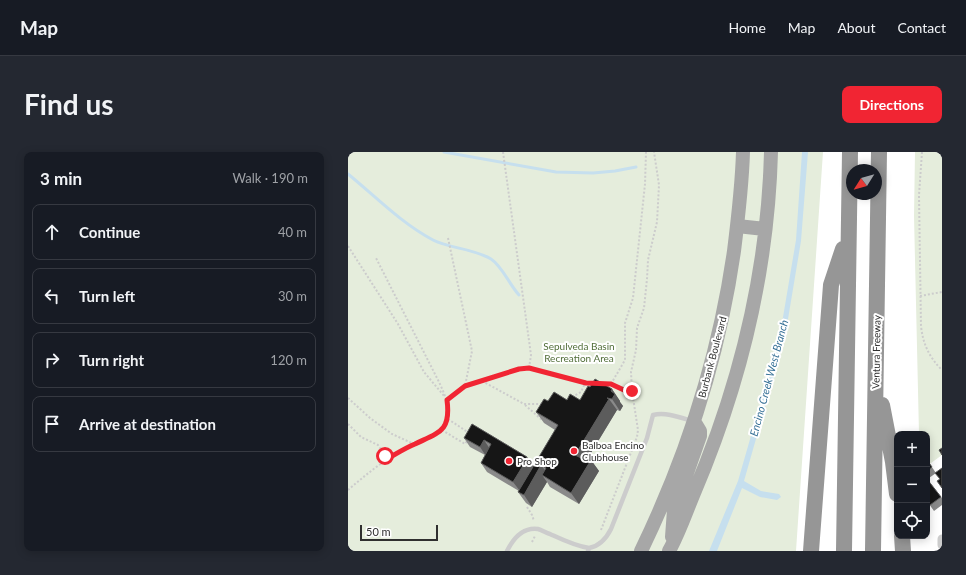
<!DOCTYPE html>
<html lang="en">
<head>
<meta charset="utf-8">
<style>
	:root { --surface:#171b24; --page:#242831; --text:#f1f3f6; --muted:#9ea1a6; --line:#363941; --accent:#f12533 }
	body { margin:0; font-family:Lato,sans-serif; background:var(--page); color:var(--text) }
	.controls { position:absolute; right:12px; bottom:12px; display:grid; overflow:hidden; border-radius:8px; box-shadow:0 2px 10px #0003 }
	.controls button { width:36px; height:36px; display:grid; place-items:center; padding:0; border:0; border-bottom:1px solid var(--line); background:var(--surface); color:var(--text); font:20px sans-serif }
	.compass { position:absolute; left:498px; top:12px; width:36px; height:36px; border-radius:50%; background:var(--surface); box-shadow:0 2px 10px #0003; rotate:233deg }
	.scale { position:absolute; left:12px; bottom:10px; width:78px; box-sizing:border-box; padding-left:4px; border:2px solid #2f2f2f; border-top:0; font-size:11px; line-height:14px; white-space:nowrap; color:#2f2f2f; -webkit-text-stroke:3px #fff; paint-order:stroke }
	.stop { position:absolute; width:12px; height:12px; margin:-9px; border:3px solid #f12533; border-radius:50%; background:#fff }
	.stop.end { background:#f12533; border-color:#fff; box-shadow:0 1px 4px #0008 }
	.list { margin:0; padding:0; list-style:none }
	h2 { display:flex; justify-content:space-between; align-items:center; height:52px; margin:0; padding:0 16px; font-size:17px }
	h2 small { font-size:13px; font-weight:400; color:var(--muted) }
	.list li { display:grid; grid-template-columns:26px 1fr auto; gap:12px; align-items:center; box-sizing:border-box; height:56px; margin:0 8px 8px; padding:0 8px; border:1px solid var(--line); border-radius:8px }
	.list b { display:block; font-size:15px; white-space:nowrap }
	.list em { font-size:13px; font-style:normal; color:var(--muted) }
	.icon { flex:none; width:22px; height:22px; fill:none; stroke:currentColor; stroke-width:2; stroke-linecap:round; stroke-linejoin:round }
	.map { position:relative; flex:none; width:594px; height:399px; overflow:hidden; border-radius:8px }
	header { display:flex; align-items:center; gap:24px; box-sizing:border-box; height:56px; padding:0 20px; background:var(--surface); border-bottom:1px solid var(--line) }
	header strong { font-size:19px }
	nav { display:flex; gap:22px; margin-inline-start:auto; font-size:14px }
	.intro { display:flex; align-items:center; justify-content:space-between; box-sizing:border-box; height:96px; padding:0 24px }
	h1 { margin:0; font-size:28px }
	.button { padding:10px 18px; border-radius:8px; background:var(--accent); color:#fff; font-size:14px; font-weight:700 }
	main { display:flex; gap:24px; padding:0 24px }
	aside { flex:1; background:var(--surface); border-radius:8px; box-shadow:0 2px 10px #0003 }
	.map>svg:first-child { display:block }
	.green { fill:#e5eddc }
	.water { fill:#c6dfee }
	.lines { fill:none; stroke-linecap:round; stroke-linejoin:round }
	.stream { stroke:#c6dfee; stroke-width:3 }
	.path { stroke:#ccc; stroke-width:2; stroke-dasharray:2 2; stroke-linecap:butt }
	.service { stroke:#ccc; stroke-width:4.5 }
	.minor { stroke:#ccc; stroke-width:9 }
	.primary { stroke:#a7a7a7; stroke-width:14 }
	.motorway { stroke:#969696; stroke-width:16 }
	.wall { fill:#8a8a8a }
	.shaded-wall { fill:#5c5c5c }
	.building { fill:#161616; stroke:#5c5c5c }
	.route { stroke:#f12533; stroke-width:5 }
	.poi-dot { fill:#f12533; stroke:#fff; stroke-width:1.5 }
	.labels { text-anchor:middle; stroke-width:4; stroke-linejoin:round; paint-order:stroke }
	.park-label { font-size:10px; fill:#516e39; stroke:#fff }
	.street-label { font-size:10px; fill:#2f2f2f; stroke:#fff }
	.poi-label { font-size:10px; fill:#2f2f2f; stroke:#fff; text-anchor:start }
	.water-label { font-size:11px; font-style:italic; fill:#377197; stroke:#fff }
</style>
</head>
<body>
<header>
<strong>Map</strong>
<nav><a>Home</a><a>Map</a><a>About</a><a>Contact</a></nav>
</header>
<div class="intro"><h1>Find us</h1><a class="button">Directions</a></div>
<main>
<aside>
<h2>3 min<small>Walk · 190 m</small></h2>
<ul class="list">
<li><svg class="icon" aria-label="ahead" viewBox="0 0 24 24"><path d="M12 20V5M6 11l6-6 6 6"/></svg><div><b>Continue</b></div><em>40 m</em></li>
<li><svg class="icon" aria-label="left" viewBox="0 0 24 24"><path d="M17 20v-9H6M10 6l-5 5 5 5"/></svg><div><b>Turn left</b></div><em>30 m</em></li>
<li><svg class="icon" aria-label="right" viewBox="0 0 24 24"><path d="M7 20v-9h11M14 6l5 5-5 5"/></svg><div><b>Turn right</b></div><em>120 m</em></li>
<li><svg class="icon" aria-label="arrive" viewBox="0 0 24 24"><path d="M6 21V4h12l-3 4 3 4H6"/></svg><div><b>Arrive at destination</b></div></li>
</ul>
</aside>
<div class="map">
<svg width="594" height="399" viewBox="0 0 594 399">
	<rect width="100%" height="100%" fill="#fff"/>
	<path class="green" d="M0 0H475L448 399H0Z
		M567 0H594V303L579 314V282H571L566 64Z"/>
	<path class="water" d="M454 0H460L453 89 437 185 396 329 413 339 431 342 433 345 429 348 412 345 394 336 369 399H361L390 329 432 183 448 88Z"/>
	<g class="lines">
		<path class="stream" d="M96 0 208 20 245 21 267 19 288 15
			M0 22C27 44 53 71 85 88 100 96 127 97 143 107 154 114 161 132 171 143"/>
		<path class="path" d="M155 0 183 203 181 216
			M574 0 571 43 573 174C575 192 581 205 594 218
			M100 86 124 199 117 234
			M0 94 50 172 76 220 97 245
			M572 144 594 140
			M134 229 176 252H195
			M253 232H263L278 239H292
			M263 232 277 208V171L285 146 297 32 298 0
			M224 245 233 240 237 231
			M0 246 22 266 44 282 66 292
			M99 248 109 239 117 234 171 217 181 216 237 231 247 232
			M177 253 194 268
			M100 267 121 281
			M0 272 13 285 30 293 39 307
			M94 278 117 292 119 289
			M0 338C21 320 42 303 68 291 77 288 89 285 95 277 105 261 98 245 91 230L28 106
			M179 355 184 363 186 369
			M253 378 289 285 290 278 284 239 283 220 288 198 289 176 296 156 299 127 300 108 309 70 311 33 306 0
			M184 390 187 384"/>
		<path class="service" d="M159 399C165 387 175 375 190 377 194 378 198 381 202 382 215 388 227 394 241 396
			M240 399 241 396C252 394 258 387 263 377L299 286 305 263C318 260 331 265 344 269"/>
		<path class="minor" d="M594 387V393"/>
		<path class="primary" d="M389 74 417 77
			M324 385 326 358 352 284V279L346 269
			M293 399C339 304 371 204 386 99 390 67 394 33 395 0
			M321 399C331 381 338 360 346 341 392 233 420 117 423 0"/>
		<path class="motorway" d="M534 253 545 310 549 342
			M554 384 555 399
			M463 399 483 133 495 97
			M496 399 502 0
			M525 399 531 0"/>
	</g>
	<path class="wall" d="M242 235 264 237 272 249V250L275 254 272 259 269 258 240 306 243 308 251 319 231 352 202 335 199 330 184 355 178 351 170 340 171 339 139 320 133 311 137 303 122 295 116 286 124 272 179 305 185 314 182 320 207 278 196 271 188 260 200 249 219 248H232Z
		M579 308 588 321 591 327 588 321 581 326 579 323Z
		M579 327 594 346V353L586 359 581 352 579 353Z"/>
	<path class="shaded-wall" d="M264 237 272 249V250L275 254 272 259 264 247 263 239Z
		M261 247 269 258 235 314 227 303Z
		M136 288 142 297 138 304 132 295Z
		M179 305 185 314 182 320 183 321 172 339 165 330Z
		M243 308 251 319 231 352 223 341Z
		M193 313 202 325 194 323 199 330 184 355 176 343Z"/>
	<path class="building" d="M247 227 264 237 263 239 267 242 264 247 259 246 261 247 227 303 237 308 239 305 243 308 223 341 194 323 198 316 193 313 176 343 170 340 210 273 188 260 196 247 200 249 206 240 219 248 222 242 232 248 240 234 242 235Z
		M124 272 179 305 175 311 176 312 165 330 133 311 143 292 136 288 132 295 116 286Z
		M594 296V303L591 298Z
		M579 308 584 315 579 319Z
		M594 316V336L589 329 592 327 587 321Z
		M579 327 593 345 582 353 579 349Z"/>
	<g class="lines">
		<path class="route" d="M37 304 39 307C48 302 57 296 67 292 92 280 103 279 99 248L117 234 171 217 181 216 238 231 263 232 278 239H284"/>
	</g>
	<g class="poi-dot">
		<circle cx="226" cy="299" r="4"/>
		<circle cx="161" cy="309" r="4"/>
	</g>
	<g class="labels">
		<g class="park-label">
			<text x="231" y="198">Sepulveda Basin<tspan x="231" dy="12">Recreation Area</tspan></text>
		</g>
		<g class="street-label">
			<text transform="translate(528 200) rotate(-89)" y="4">Ventura Freeway</text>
			<text transform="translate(364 205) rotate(-75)" y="4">Burbank Boulevard</text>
		</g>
		<g class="poi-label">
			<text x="234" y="297">Balboa Encino<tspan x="234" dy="12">Clubhouse</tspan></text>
			<text x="169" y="313">Pro Shop</text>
		</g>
		<g class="water-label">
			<text transform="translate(421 226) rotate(-75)" y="4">Encino Creek West Branch</text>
		</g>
	</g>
</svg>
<div class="controls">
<button>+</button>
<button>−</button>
<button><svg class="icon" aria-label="locate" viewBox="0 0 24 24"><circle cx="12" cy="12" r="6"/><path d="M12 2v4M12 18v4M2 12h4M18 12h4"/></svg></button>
</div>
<svg class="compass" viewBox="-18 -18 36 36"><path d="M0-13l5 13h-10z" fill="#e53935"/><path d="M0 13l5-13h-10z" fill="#9ea1a6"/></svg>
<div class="scale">50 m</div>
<div class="stop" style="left:37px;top:304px"></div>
<div class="stop end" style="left:284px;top:239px"></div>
</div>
</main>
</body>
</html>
